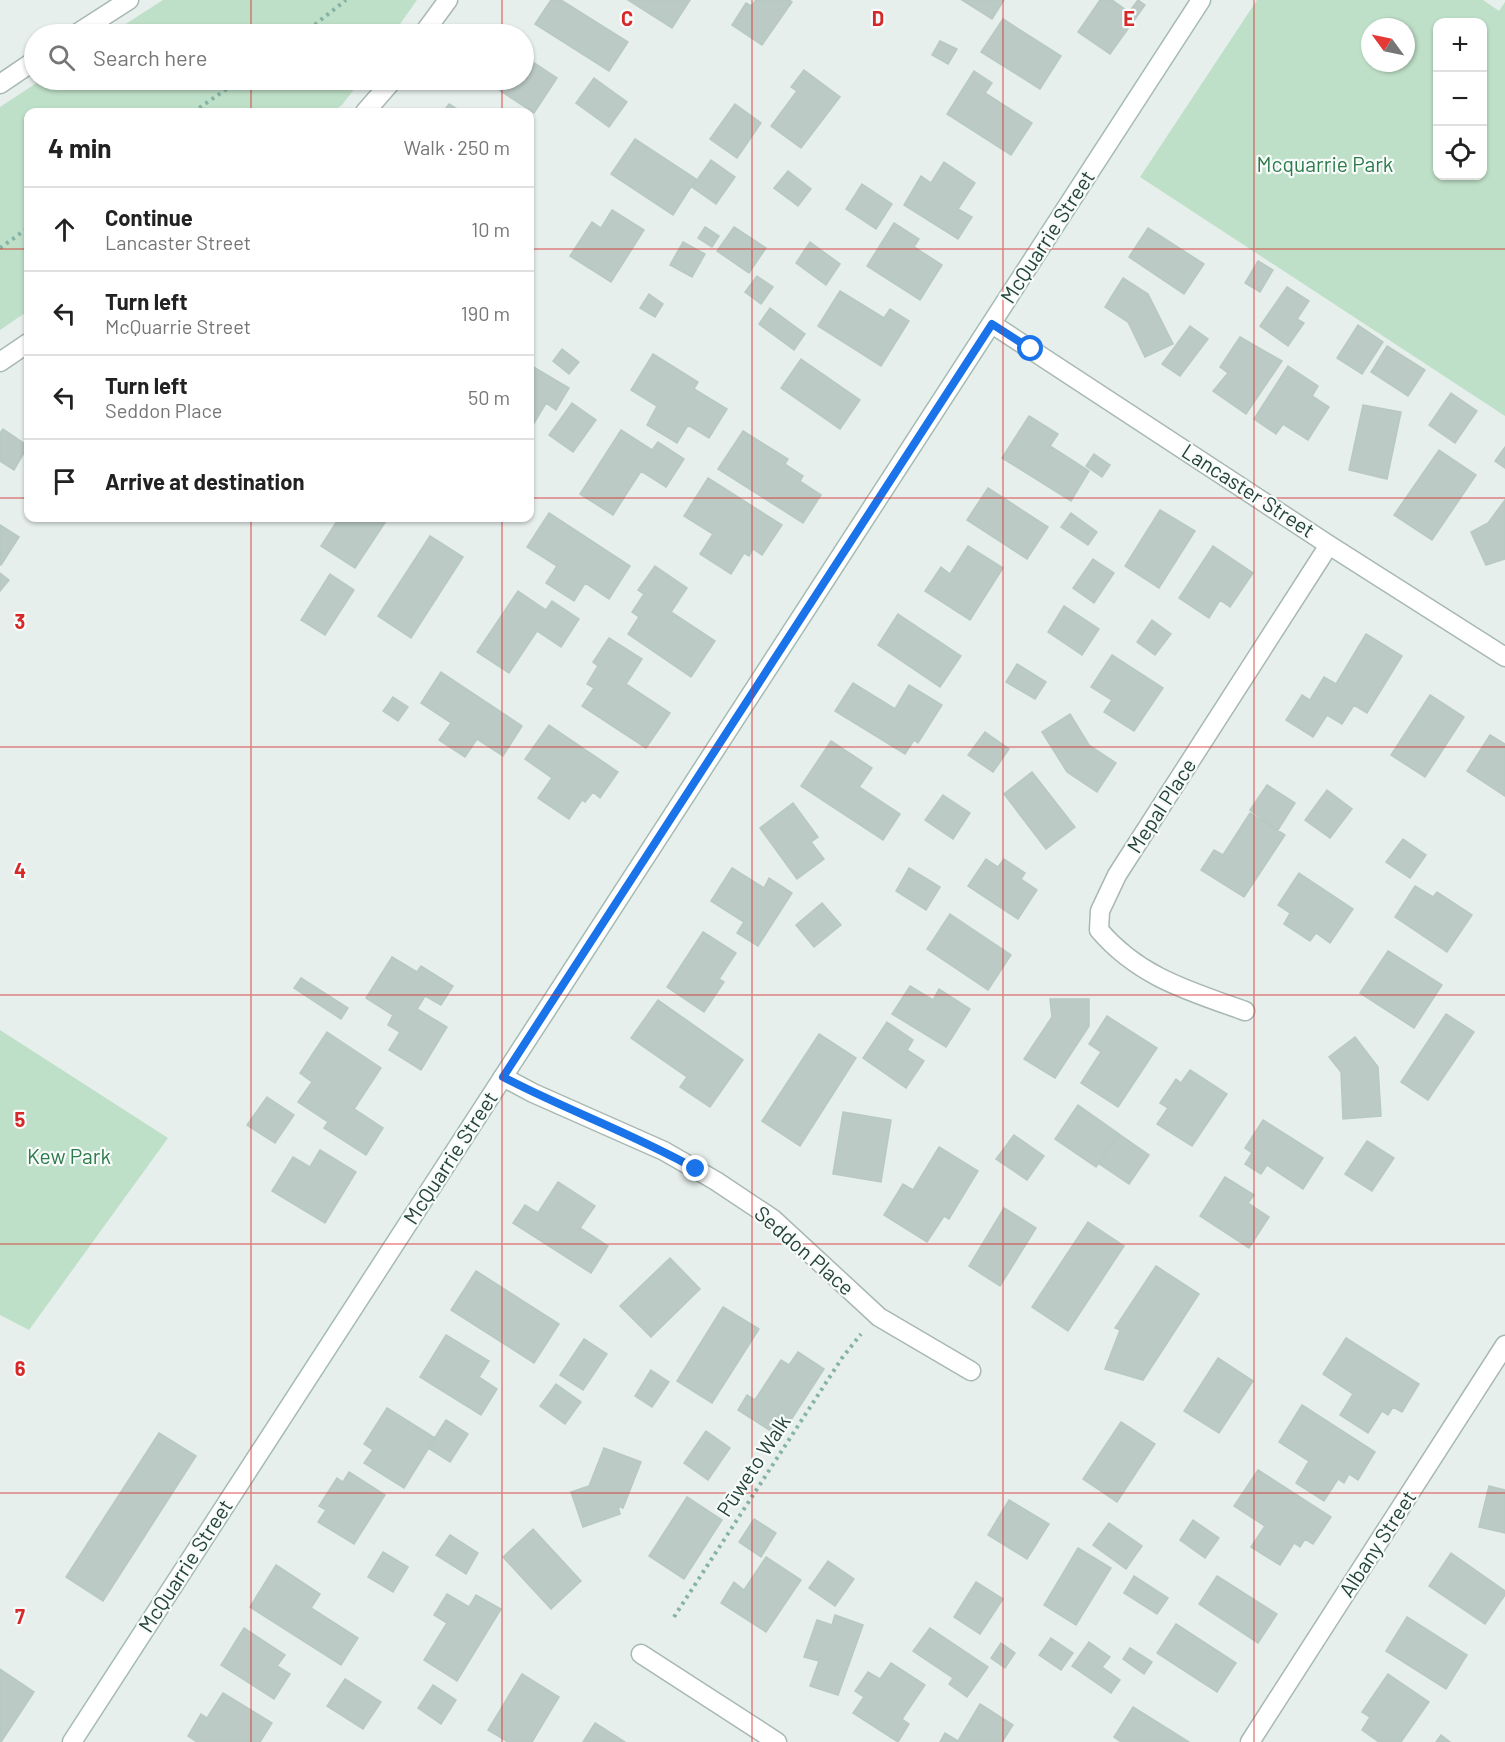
<!DOCTYPE html>
<html lang="en">
<head>
<meta charset="utf-8">
<style>
	:root { --surface:#fff; --page:#f2f2f2; --text:#222; --muted:#767676; --line:#e0e0e0 }
	body { margin:0; font-family:Barlow,sans-serif; background:var(--page); color:var(--text) }
	.controls { position:absolute; right:18px; top:18px; display:grid; overflow:hidden; border-radius:12px; box-shadow:0 2px 4px #0004 }
	.controls button { width:54px; height:54px; display:grid; place-items:center; padding:0; border:0; border-bottom:2px solid var(--line); background:var(--surface); color:var(--text); font:30px sans-serif }
	.compass { position:absolute; left:1361px; top:18px; width:54px; height:54px; border-radius:50%; background:var(--surface); box-shadow:0 2px 4px #0004; rotate:303deg }
	.stop { position:absolute; width:18px; height:18px; margin:-14px; border:4px solid #1a73e8; border-radius:50%; background:#fff }
	.stop.end { background:#1a73e8; border-color:#fff; box-shadow:0 2px 6px #0008 }
	.list { margin:0; padding:0; list-style:none }
	h2 { display:flex; justify-content:space-between; align-items:center; height:78px; margin:0; padding:0 24px; font-size:26px }
	h2 small { font-size:20px; font-weight:400; color:var(--muted) }
	.list li { display:grid; grid-template-columns:39px 1fr auto; gap:18px; align-items:center; box-sizing:border-box; height:84px; padding:0 24px; border-top:2px solid var(--line) }
	.list b { display:block; font-size:22px; white-space:nowrap }
	.list p { margin:0; font-size:20px; white-space:nowrap; color:var(--muted) }
	.list em { font-size:20px; font-style:normal; color:var(--muted) }
	.icon { flex:none; width:33px; height:33px; fill:none; stroke:currentColor; stroke-width:2; stroke-linecap:round; stroke-linejoin:round }
	.map { position:relative; flex:none; width:1505px; height:1742px; overflow:hidden }
	.search { position:absolute; background:var(--surface); box-shadow:0 2px 4px #0004; left:24px; top:24px; width:510px; height:66px; display:flex; align-items:center; gap:15px; box-sizing:border-box; padding:0 21px; border-radius:33px; color:var(--muted); font-size:22px }
	.panel { position:absolute; background:var(--surface); box-shadow:0 2px 4px #0004; left:24px; top:108px; width:510px; height:414px; border-radius:12px }
	.map>svg:first-child { display:block }
	.green { fill:#bfe0c8; fill-rule:evenodd }
	.building { fill:#bbcac4; stroke:#b8c9c2; stroke-width:1.5 }
	.lines { fill:none; stroke-linecap:round; stroke-linejoin:round }
	.minor-casing { stroke:#a8b8b2; stroke-width:21 }
	.secondary-casing { stroke:#a4bbb3; stroke-width:21 }
	.path { stroke:#86b3a5; stroke-width:4; stroke-dasharray:3 4.5; stroke-linecap:butt }
	.minor { stroke:#fff; stroke-width:18 }
	.secondary { stroke:#fff; stroke-width:18 }
	.route { stroke:#1a73e8; stroke-width:8 }
	.grid { fill:none; stroke:#d62828; stroke-width:1.5; stroke-opacity:0.55 }
	.labels { text-anchor:middle; stroke-width:4.5; stroke-linejoin:round; paint-order:stroke }
	.park-label { font-size:21px; fill:#2d7a4b; stroke:#f7fbf9 }
	.street-label { font-size:21px; fill:#24423a; stroke:#f7fbf9 }
	.grid-label { font-size:20px; text-anchor:middle; font-weight:bold; fill:#d62828; stroke:#f7fbf9; stroke-width:4.5; stroke-linejoin:round; paint-order:stroke }
</style>
</head>
<body>
<div class="map">
<svg width="1505" height="1742" viewBox="0 0 1505 1742">
	<rect width="100%" height="100%" fill="#e6efeb"/>
	<path class="green" d="M163 0H417L393 34H110Z
		M1257 0H1483L1499 11 1505 2V416L1140 177ZM1438 22H1482V176H1438ZM1370 27H1406V63H1370Z
		M41 80H361L342 105 332 112H28V311L0 330V107Z
		M0 1030 168 1138 29 1330 0 1315Z"/>
	<path class="building" d="M551 0H561L628 42 609 71 535 24Z
		M628 0H690L672 28Z
		M756 0H789L792 2 762 45 732 25 746 3 751 6Z
		M962 0H1004L992 19Z
		M1100 0H1112L1129 12 1138 0 1145 5 1110 54 1078 32Z
		M1003 19 1061 56 1040 89 981 52Z
		M940 41 957 49 948 64 932 55Z
		M524 56 557 78 534 113 484 80H524Z
		M804 70 840 97 801 148 771 126 797 91 791 87Z
		M974 71 992 83 985 93 1032 123 1011 155 947 114Z
		M594 78 627 102 609 127 576 103Z
		M449 104 462 112H443Z
		M735 104 761 123 737 158 710 139Z
		M635 139 696 179 673 215 611 174Z
		M711 160 735 177 716 204 692 187Z
		M944 162 975 183 958 209 972 217 958 239 904 205 921 176 931 183Z
		M788 171 811 189 798 206 774 188Z
		M862 184 892 204 876 229 846 209Z
		M612 210 644 230 611 282 570 256 592 222 601 228Z
		M894 223 919 239 914 247 942 265 920 300 867 266Z
		M705 227 719 236 712 247 698 238Z
		M734 227 766 248 749 273 717 251Z
		M1148 228 1204 264 1184 294 1129 257Z
		M683 242 705 254 692 277 670 265Z
		M810 242 840 264 826 285 796 263Z
		M1258 261 1273 270 1260 292 1245 283Z
		M757 276 773 287 761 304 745 292Z
		M1123 278 1148 294 1173 344 1145 357 1128 322 1105 307Z
		M1287 287 1309 301 1297 319 1304 323 1288 346 1260 326Z
		M840 291 884 318 890 309 909 321 881 366 818 326Z
		M649 294 663 304 655 317 640 308Z
		M770 308 805 334 794 350 759 324Z
		M1358 325 1383 342 1362 374 1337 358Z
		M1190 326 1208 339 1180 376 1162 364Z
		M1240 337 1282 361 1246 414 1213 391 1228 373 1220 367Z
		M1387 346 1425 370 1408 396 1371 372Z
		M562 349 579 362 569 374 553 361Z
		M653 354 698 382 694 389 727 409 709 438 688 425 677 443 647 425 657 406 631 390Z
		M801 359 860 400 840 429 781 388Z
		M530 365 569 388 556 410 546 403 530 430Z
		M1288 366 1318 386 1312 396 1329 407 1308 440 1283 424 1276 434 1254 419Z
		M1451 393 1477 411 1455 443 1429 425Z
		M572 403 596 420 573 452 549 435Z
		M1363 405 1401 412 1387 479 1349 470Z
		M1029 416 1058 434 1050 446 1089 471 1071 501 1002 458Z
		M3 429 28 446 14 470 0 461V433Z
		M621 430 652 450 658 442 684 459 666 487 641 471 613 515 580 494Z
		M743 431 788 459 785 464 803 476 800 481 821 495 803 523 718 469Z
		M1505 447V468L1495 461Z
		M1439 450 1476 475 1432 540 1394 515Z
		M1094 454 1110 465 1102 477 1086 466Z
		M708 478 782 525 762 555 753 549 749 556 744 553 731 574 700 554 713 534 684 516Z
		M988 488 1048 527 1027 559 967 520Z
		M1505 500V559L1486 565 1471 532 1488 523Z
		M1160 510 1195 531 1159 588 1125 566Z
		M549 513 630 566 609 599 585 583 574 601 546 583 557 566 527 547Z
		M1071 513 1097 532 1088 545 1061 527Z
		M339 518H388L355 568 321 546Z
		M0 525 19 537 1 565 0 564Z
		M430 536 463 557 411 638 378 616Z
		M968 546 1003 568 970 620 925 591 941 567 950 574Z
		M1213 546 1253 573 1230 607 1220 600 1209 618 1179 598Z
		M1093 559 1114 573 1094 603 1073 588Z
		M655 566 687 588 671 612 715 641 691 677 628 634 639 617 632 612 644 594 638 590Z
		M0 573 9 580 0 591Z
		M330 574 354 590 325 635 301 620Z
		M518 591 546 610 552 601 579 619 561 647 537 631 509 673 477 652Z
		M1064 606 1099 629 1082 655 1048 632Z
		M898 614 961 656 940 687 878 645Z
		M1152 620 1171 634 1155 655 1137 642Z
		M1366 634 1402 656 1367 713 1354 705 1342 724 1327 715 1313 737 1286 720 1302 695 1310 700 1324 677 1336 684Z
		M609 638 642 659 626 684 670 713 646 748 582 706 594 688 587 684 598 666 593 662Z
		M1112 655 1163 688 1134 731 1104 712 1112 700 1091 687Z
		M1017 664 1046 682 1035 699 1006 682Z
		M441 672 522 726 503 756 477 739 465 757 439 740 451 723 421 703Z
		M853 683 895 709 909 685 942 705 918 743 914 740 905 754 835 711Z
		M1430 695 1464 717 1425 777 1391 755Z
		M393 697 408 707 398 721 383 711Z
		M1070 714 1089 745 1116 763 1097 792 1067 772 1042 732Z
		M549 725 618 772 600 798 593 792 585 802 582 800 569 819 538 798 552 778 525 759Z
		M985 732 1009 749 993 772 968 755Z
		M1490 735 1505 744V796L1467 771Z
		M831 741 872 768 859 787 900 814 883 840 801 786Z
		M1032 772 1075 827 1046 849 1004 794Z
		M1267 785 1295 803 1278 830 1250 810Z
		M1327 790 1352 809 1330 838 1305 820Z
		M943 795 970 813 953 839 925 820Z
		M793 803 818 837 811 842 824 859 797 879 760 828Z
		M1250 813 1285 835 1244 897 1201 870 1214 850 1223 855Z
		M1403 839 1426 855 1410 878 1386 862Z
		M986 859 998 867 1004 859 1025 873 1021 879 1037 890 1018 919 968 886Z
		M732 868 764 888 769 878 792 893 758 946 737 933 744 922 711 901Z
		M909 868 940 887 926 910 896 891Z
		M1299 873 1353 909 1330 943 1316 933 1310 941 1284 924 1290 913 1278 905Z
		M1415 886 1433 897 1437 892 1472 915 1447 952 1395 917Z
		M822 903 841 925 814 947 796 925Z
		M950 914 1011 955 988 990 927 949Z
		M703 932 736 953 719 979 724 982 704 1012 667 987Z
		M1388 951 1442 985 1414 1028 1360 993Z
		M392 957 417 972 421 966 453 986 441 1005 425 996 417 1009 447 1027 421 1070 389 1050 400 1032 388 1025 393 1015 366 998Z
		M301 978 348 1008 341 1019 294 988Z
		M910 986 933 1000 939 989 970 1009 946 1047 892 1014Z
		M1050 999H1089V1026L1055 1078 1024 1059 1052 1017Z
		M658 1000 743 1060 710 1107 680 1087 687 1077 631 1038Z
		M1446 1014 1474 1032 1428 1100 1401 1082Z
		M1107 1016 1157 1048 1118 1107 1081 1083 1101 1052 1089 1044Z
		M887 1022 913 1040 907 1050 924 1061 906 1088 863 1058Z
		M327 1032 381 1068 354 1109 383 1128 366 1155 324 1128 328 1122 298 1102 312 1082 300 1073Z
		M819 1034 856 1058 800 1146 762 1121Z
		M1355 1037 1378 1067 1381 1116 1343 1119 1341 1072 1329 1057Z
		M1190 1070 1227 1094 1192 1146 1157 1124 1168 1108 1160 1103 1176 1079 1181 1083Z
		M267 1097 294 1115 275 1143 247 1125Z
		M1078 1105 1119 1134 1096 1167 1055 1139Z
		M843 1112 891 1120 881 1182 833 1174Z
		M1263 1120 1323 1158 1303 1189 1267 1165 1261 1174 1245 1164 1252 1153 1245 1148Z
		M1119 1134 1149 1155 1129 1184 1098 1163Z
		M1014 1135 1044 1156 1027 1180 996 1159Z
		M1367 1141 1394 1158 1372 1191 1345 1174Z
		M939 1147 978 1171 949 1219 944 1216 927 1242 884 1215 903 1184 913 1190Z
		M320 1150 356 1172 325 1223 272 1191 293 1157 310 1167Z
		M1225 1177 1254 1195 1248 1203 1269 1217 1249 1248 1200 1216Z
		M558 1182 595 1206 580 1228 608 1246 591 1273 513 1223 525 1205 538 1213Z
		M1004 1208 1036 1228 1000 1286 969 1266Z
		M1088 1222 1124 1246 1068 1331 1032 1307Z
		M670 1258 700 1289 651 1337 620 1306Z
		M1156 1266 1199 1294 1143 1380 1105 1369 1120 1330 1115 1328Z
		M476 1271 559 1324 534 1363 451 1310Z
		M723 1307 759 1329 712 1403 677 1381Z
		M446 1335 489 1361 479 1377 497 1389 481 1415 420 1377Z
		M1346 1338 1419 1384 1402 1412 1393 1407 1388 1415 1382 1411 1368 1433 1340 1415 1353 1394 1323 1374Z
		M584 1339 607 1354 583 1390 560 1375Z
		M798 1352 824 1369 780 1437 738 1410 747 1395 755 1400 781 1360 789 1365Z
		M1218 1358 1253 1381 1219 1433 1184 1411Z
		M651 1370 669 1382 652 1407 635 1396Z
		M556 1384 581 1402 565 1424 540 1406Z
		M1302 1405 1375 1452 1358 1480 1349 1474 1344 1483 1338 1479 1324 1501 1296 1483 1309 1461 1279 1442Z
		M387 1408 435 1438 404 1488 364 1463 373 1450 364 1444Z
		M446 1420 468 1434 450 1462 428 1448Z
		M1121 1422 1155 1444 1117 1502 1083 1479Z
		M706 1431 730 1448 708 1480 684 1463Z
		M159 1433 196 1456 103 1601 66 1577Z
		M604 1448 641 1462 623 1508 618 1506 620 1514 583 1527 571 1492 589 1486Z
		M1258 1470 1331 1517 1313 1544 1305 1539 1300 1547 1294 1543 1280 1565 1251 1547 1265 1526 1234 1506Z
		M349 1472 385 1495 354 1544 318 1522 326 1510 319 1506 337 1478 343 1482Z
		M1489 1486 1505 1490V1533L1479 1527Z
		M687 1497 722 1520 684 1579 649 1556Z
		M1009 1500 1049 1524 1027 1559 988 1535Z
		M754 1519 776 1533 761 1557 739 1542Z
		M1193 1520 1219 1538 1205 1558 1180 1540Z
		M1109 1523 1142 1546 1126 1569 1093 1545Z
		M533 1529 581 1581 551 1609 503 1557Z
		M450 1535 478 1553 466 1574 436 1555Z
		M1078 1548 1111 1568 1076 1625 1044 1605Z
		M383 1552 408 1567 393 1592 368 1577Z
		M1451 1553 1505 1591V1595L1485 1624 1429 1586Z
		M766 1557 801 1580 766 1632 721 1603 734 1582 744 1590Z
		M828 1561 854 1579 835 1606 809 1588Z
		M276 1565 320 1594 311 1608 358 1638 341 1665 250 1607Z
		M1134 1576 1168 1598 1157 1614 1124 1593Z
		M1217 1576 1277 1614 1258 1643 1199 1604Z
		M976 1582 1003 1599 980 1634 954 1617Z
		M447 1594 469 1607 476 1595 501 1609 457 1681 424 1660 447 1623 434 1615Z
		M835 1615 863 1625 838 1695 810 1686 819 1661 804 1657 817 1620 832 1625Z
		M1407 1617 1467 1655 1446 1689 1386 1651Z
		M1176 1624 1236 1663 1217 1692 1157 1653Z
		M244 1628 285 1655 277 1666 290 1674 274 1699 221 1665Z
		M930 1628 988 1667 967 1697 949 1684 953 1678 913 1651Z
		M1051 1638 1073 1653 1061 1670 1039 1655Z
		M1089 1642 1110 1657 1102 1667 1120 1680 1111 1693 1072 1666Z
		M1001 1643 1015 1653 1005 1668 991 1658Z
		M1130 1648 1152 1662 1144 1674 1123 1659Z
		M891 1663 925 1685 902 1719 909 1724 898 1742 853 1713 864 1697 855 1691 868 1672 880 1679Z
		M0 1669 34 1692 1 1742H0Z
		M522 1674 559 1697 532 1742H508L488 1730Z
		M1388 1674 1429 1702 1401 1742H1379L1362 1730 1370 1717 1362 1712Z
		M345 1679 381 1702 363 1729 327 1706Z
		M433 1685 456 1700 441 1724 418 1708Z
		M223 1693 272 1723 260 1742H197L188 1736 201 1714 207 1718Z
		M980 1704 1013 1725 1002 1742H940L945 1733 958 1741Z
		M1133 1707 1189 1742H1121L1114 1737Z
		M595 1723 625 1742H583Z
		M1441 1735 1450 1742H1436Z"/>
	<g class="lines">
		<defs>
			<path id="minor" d="M76 34 129 0
				M423 34 448 0
				M0 84 34 61
				M365 112 393 80
				M992 324 1329 545 1505 657
				M0 362 28 343
				M1245 1011C1189 991 1139 977 1099 930L1100 911 1117 875 1329 545
				M503 1077 533 1093 664 1151 716 1181 773 1219 879 1317 971 1371
				M641 1654 777 1742
				M1250 1742 1505 1345"/>
			<path id="secondary" d="M72 1742 1201 0"/>
		</defs>
		<use href="#minor" class="minor-casing"/>
		<use href="#secondary" class="secondary-casing"/>
		<path class="path" d="M303 34 346 0
			M193 112 240 80
			M0 248 28 228
			M674 1617 842 1358 861 1334"/>
		<use href="#minor" class="minor"/>
		<use href="#secondary" class="secondary"/>
	</g>
	<g class="lines">
		<path class="route" d="M696 1169C634 1134 566 1110 503 1077L992 324 1031 349"/>
	</g>
	<path class="grid" d="M251 0V34M502 0V34M752 0V1742M1003 0V1742M1254 0V1742M251 80V112M502 80V112M0 249H28M530 249H1505M0 498H28M530 498H1505M251 518V1742M502 518V1742M0 747H1505M0 995H1505M0 1244H1505M0 1493H1505"/>
	<g class="labels">
		<g class="park-label">
			<text x="1325" y="172">Mcquarrie Park</text>
			<text x="69" y="1164">Kew Park</text>
		</g>
		<g class="street-label">
			<text transform="translate(1048 237) rotate(-57)" y="7">McQuarrie Street</text>
			<text transform="translate(1248 491) rotate(33)" y="7">Lancaster Street</text>
			<text transform="translate(1162 806) rotate(-57)" y="7">Mepal Place</text>
			<text transform="translate(451 1158) rotate(-57)" y="7">McQuarrie Street</text>
			<text transform="translate(804 1251) rotate(41)" y="7">Seddon Place</text>
			<text transform="translate(754 1466) rotate(-57)" y="7">Pūweto Walk</text>
			<text transform="translate(1378 1544) rotate(-57)" y="7">Albany Street</text>
			<text transform="translate(186 1566) rotate(-57)" y="7">McQuarrie Street</text>
		</g>
	</g>
	<g class="grid-label">
		<text x="627" y="26">C</text>
		<text x="878" y="26">D</text>
		<text x="1129" y="26">E</text>
		<text x="20" y="629">3</text>
		<text x="20" y="878">4</text>
		<text x="20" y="1127">5</text>
		<text x="20" y="1376">6</text>
		<text x="20" y="1624">7</text>
	</g>
</svg>
<div class="controls">
<button>+</button>
<button>−</button>
<button><svg class="icon" aria-label="locate" viewBox="0 0 24 24"><circle cx="12" cy="12" r="6"/><path d="M12 2v4M12 18v4M2 12h4M18 12h4"/></svg></button>
</div>
<svg class="compass" viewBox="-18 -18 36 36"><path d="M0-13l5 13h-10z" fill="#e53935"/><path d="M0 13l5-13h-10z" fill="#767676"/></svg>
<div class="stop" style="left:1031px;top:349px"></div>
<div class="stop end" style="left:696px;top:1169px"></div>
<div class="search"><svg class="icon" aria-label="search" viewBox="0 0 24 24"><circle cx="10" cy="10" r="6"/><path d="M15 15l6 6"/></svg>Search here</div>
<section class="panel">
<h2>4 min<small>Walk · 250 m</small></h2>
<ul class="list">
<li><svg class="icon" aria-label="ahead" viewBox="0 0 24 24"><path d="M12 20V5M6 11l6-6 6 6"/></svg><div><b>Continue</b><p>Lancaster Street</p></div><em>10 m</em></li>
<li><svg class="icon" aria-label="left" viewBox="0 0 24 24"><path d="M17 20v-9H6M10 6l-5 5 5 5"/></svg><div><b>Turn left</b><p>McQuarrie Street</p></div><em>190 m</em></li>
<li><svg class="icon" aria-label="left" viewBox="0 0 24 24"><path d="M17 20v-9H6M10 6l-5 5 5 5"/></svg><div><b>Turn left</b><p>Seddon Place</p></div><em>50 m</em></li>
<li><svg class="icon" aria-label="arrive" viewBox="0 0 24 24"><path d="M6 21V4h12l-3 4 3 4H6"/></svg><div><b>Arrive at destination</b></div></li>
</ul>
</section>
</div>
</body>
</html>
